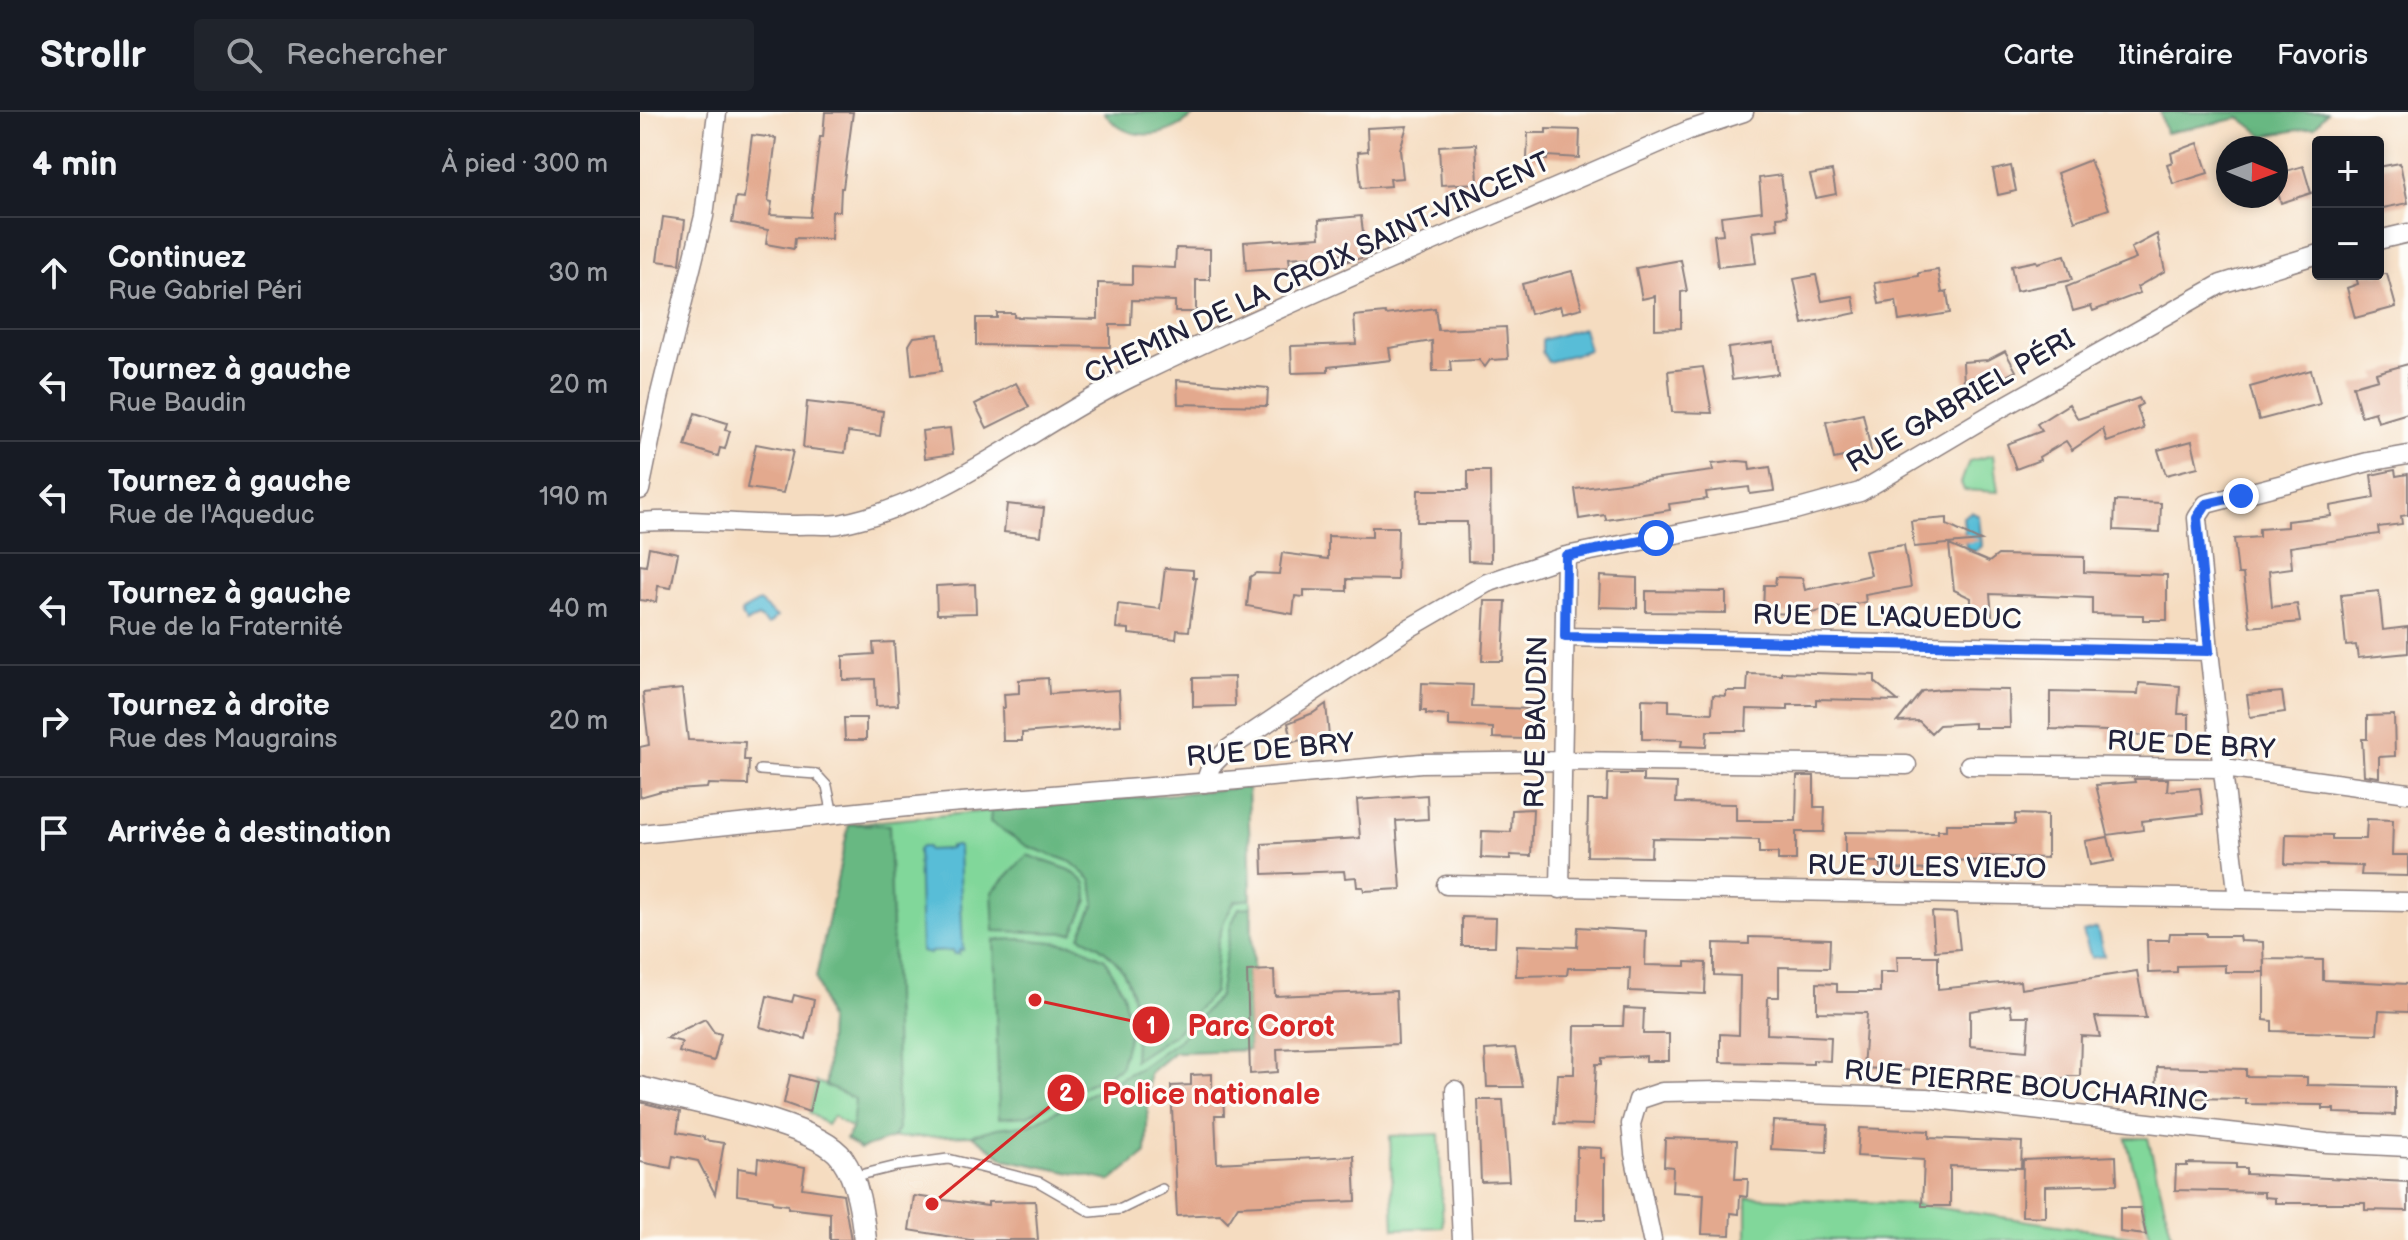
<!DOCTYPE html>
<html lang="fr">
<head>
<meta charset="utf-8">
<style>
	:root { --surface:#171b24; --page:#20242c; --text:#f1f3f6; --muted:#9ea1a6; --line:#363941 }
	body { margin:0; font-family:"Balsamiq Sans",sans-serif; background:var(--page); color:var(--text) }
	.controls { position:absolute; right:24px; top:24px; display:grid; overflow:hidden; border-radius:8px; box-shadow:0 4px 12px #0003 }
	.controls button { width:72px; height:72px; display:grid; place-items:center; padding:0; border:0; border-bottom:2px solid var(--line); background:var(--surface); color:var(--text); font:40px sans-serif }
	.compass { position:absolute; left:1576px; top:24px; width:72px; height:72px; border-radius:50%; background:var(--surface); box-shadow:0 4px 12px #0003; rotate:91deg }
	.stop { position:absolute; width:24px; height:24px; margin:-18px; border:6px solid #2563eb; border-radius:50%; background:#fff }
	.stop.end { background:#2563eb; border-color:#fff; box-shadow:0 2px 8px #0008 }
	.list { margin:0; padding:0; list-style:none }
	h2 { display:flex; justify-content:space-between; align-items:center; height:104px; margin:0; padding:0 32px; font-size:34px }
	h2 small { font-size:26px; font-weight:400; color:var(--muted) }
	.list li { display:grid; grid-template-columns:52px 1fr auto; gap:24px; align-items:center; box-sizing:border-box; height:112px; padding:0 32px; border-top:2px solid var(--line) }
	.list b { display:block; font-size:30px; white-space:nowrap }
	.list p { margin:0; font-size:26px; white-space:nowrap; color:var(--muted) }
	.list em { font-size:26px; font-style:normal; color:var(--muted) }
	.icon { flex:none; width:44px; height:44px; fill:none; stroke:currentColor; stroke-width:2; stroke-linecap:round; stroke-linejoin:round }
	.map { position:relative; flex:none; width:1768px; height:1128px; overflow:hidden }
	header { display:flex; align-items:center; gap:48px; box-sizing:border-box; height:112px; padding:0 40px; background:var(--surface); border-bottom:2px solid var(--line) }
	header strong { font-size:38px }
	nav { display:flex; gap:44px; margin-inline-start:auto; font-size:28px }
	.search { width:560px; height:72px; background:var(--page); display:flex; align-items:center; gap:20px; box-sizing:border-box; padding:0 28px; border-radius:8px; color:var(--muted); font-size:30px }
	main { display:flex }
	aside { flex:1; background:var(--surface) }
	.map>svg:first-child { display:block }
	.green { fill:#81d79a; stroke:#527c6a; stroke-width:2 }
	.forest { fill:#68b882; stroke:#456d5e; stroke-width:2 }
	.water { fill:#59bdd7; stroke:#3e7089; stroke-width:2 }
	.building { fill:#e3a98e; fill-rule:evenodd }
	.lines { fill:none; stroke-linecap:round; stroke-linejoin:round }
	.service-casing { stroke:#8c7f7e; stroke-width:12 }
	.minor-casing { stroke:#8c7f7e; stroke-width:21 }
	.tertiary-casing { stroke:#8c7f7e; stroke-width:25 }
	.service { stroke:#fff; stroke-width:9 }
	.minor { stroke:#fff; stroke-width:18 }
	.tertiary { stroke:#fff; stroke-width:22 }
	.route { stroke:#2563eb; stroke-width:10 }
	.labels { text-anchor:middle; stroke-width:6; stroke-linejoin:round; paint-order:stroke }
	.street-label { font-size:28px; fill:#22223b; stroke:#fdfcf7 }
	.leader { fill:none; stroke:#d62828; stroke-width:3 }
	.callout-dot { fill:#d62828; stroke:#fdfcf7; stroke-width:3 }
	.mark-label { font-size:24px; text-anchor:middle; font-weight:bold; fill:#fff }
	.callout-label { font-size:30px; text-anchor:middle; font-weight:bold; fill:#d62828; stroke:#fdfcf7; stroke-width:6; stroke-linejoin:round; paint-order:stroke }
</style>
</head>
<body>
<header>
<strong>Strollr</strong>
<div class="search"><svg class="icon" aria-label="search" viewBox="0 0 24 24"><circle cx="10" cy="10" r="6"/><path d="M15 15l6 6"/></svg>Rechercher</div>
<nav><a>Carte</a><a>Itinéraire</a><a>Favoris</a></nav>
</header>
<main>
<aside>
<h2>4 min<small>À pied · 300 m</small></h2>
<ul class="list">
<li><svg class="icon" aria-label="ahead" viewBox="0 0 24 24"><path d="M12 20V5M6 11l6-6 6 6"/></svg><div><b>Continuez</b><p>Rue Gabriel Péri</p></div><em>30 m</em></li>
<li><svg class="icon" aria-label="left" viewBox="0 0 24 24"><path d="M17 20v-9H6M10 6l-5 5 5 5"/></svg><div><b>Tournez à gauche</b><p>Rue Baudin</p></div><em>20 m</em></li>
<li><svg class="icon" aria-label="left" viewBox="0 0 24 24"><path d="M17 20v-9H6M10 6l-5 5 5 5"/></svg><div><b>Tournez à gauche</b><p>Rue de l'Aqueduc</p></div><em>190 m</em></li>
<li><svg class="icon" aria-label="left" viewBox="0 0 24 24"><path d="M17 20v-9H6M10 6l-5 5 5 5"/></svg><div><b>Tournez à gauche</b><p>Rue de la Fraternité</p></div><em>40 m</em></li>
<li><svg class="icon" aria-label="right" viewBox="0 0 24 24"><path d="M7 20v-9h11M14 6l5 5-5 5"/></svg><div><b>Tournez à droite</b><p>Rue des Maugrains</p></div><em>20 m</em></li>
<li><svg class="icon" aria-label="arrive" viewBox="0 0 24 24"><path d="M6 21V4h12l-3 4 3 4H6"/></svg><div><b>Arrivée à destination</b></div></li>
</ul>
</aside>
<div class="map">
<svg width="1768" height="1128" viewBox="0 0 1768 1128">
	<rect width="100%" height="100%" fill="#fdfcf7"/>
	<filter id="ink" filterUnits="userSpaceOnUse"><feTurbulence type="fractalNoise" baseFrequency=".0125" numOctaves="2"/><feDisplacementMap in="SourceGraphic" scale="16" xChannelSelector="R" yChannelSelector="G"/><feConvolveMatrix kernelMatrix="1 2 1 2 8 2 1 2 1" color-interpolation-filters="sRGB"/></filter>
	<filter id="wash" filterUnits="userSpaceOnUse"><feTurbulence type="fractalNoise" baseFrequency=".006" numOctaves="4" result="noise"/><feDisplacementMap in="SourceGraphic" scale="32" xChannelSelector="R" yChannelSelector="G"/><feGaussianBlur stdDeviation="1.8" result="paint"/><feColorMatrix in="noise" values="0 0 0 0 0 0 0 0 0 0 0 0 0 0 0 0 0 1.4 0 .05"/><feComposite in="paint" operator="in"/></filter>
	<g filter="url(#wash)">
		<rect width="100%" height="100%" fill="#f5dcc0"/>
		<path class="green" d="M1353 343 1358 380 1324 378 1321 371 1329 349Z
			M608 675 613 859 607 860 609 938 534 940 509 961 506 1041 471 1069 365 1047 332 1023 253 1026 220 1037 206 1027 212 1017 193 1004 187 1013 169 1000 176 970 186 973 189 911 176 866 209 712Z
			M799 1022 803 1115 754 1117 750 1024Z
			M1486 1026H1508L1533 1128H1107V1085L1272 1092 1511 1127Z"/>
		<path class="forest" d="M464 0H557C531 27 487 33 464 0Z
			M1520 0H1687L1675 15 1624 24 1600 6 1526 21Z
			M608 675 611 787 595 789 584 809 578 829 574 880 536 921 494 948C497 893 498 850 440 824L455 791 452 768 431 750 387 734 350 710 351 699Z
			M209 712 249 713 258 1017 253 1026 220 1037 206 1027 212 1018 215 987 186 974 189 911 176 866Z
			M387 743 430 758 446 771 448 788 433 821 354 819 352 780Z
			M611 795 613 859 607 860 609 938 534 940 509 961 506 1041 471 1069 365 1047 332 1023 357 1016 391 1012 500 956 540 927 579 884 591 813 599 796Z
			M380 827 434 832 465 847 483 880 490 919 480 956 387 1004 359 1006 354 828Z"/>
		<path class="water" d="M943 216 949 238 908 250 902 240V228Z
			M1331 400 1339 404 1342 434 1335 440 1326 436 1323 405Z
			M119 490 137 505 128 513 118 505 106 511 101 500Z
			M310 734H317L319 737 323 838H319V842H313V839L291 840 290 842 281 840 278 738 281 735H287L288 738 310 737Z
			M1457 816 1464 844 1451 846 1443 820Z"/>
		<g id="blocks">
			<path class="building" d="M185 0H213L203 76H201L200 99H192L191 127 155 126 154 137 126 132 128 118 92 111 96 85 104 86 112 23 136 26 128 89 132 90 130 103 170 105 180 25H183Z
				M767 14 760 37 763 66 750 67 751 74 721 76 718 40 728 39 727 16Z
				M906 17 940 18 939 46 907 44V48L887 47 888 21H906Z
				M1558 31 1568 61 1533 72 1527 52 1533 50 1531 41Z
				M836 32 838 71 801 73 799 34Z
				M1450 48 1469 97 1435 109 1417 61Z
				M1760 51 1768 91 1738 97V55Z
				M1371 54 1376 79 1358 83 1353 58Z
				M1663 54 1671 81 1641 91 1636 74V62Z
				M1192 59 1196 82 1176 86 1170 63Z
				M1141 63 1147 104 1137 105 1138 117 1112 120 1116 151 1078 155 1074 123 1083 122 1081 104 1122 99 1119 66Z
				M721 104 726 145 708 149 707 142 649 146 650 156 606 159 604 130 680 125 679 108Z
				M23 105 45 108 40 152 17 149Z
				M1517 122 1525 159 1497 175 1500 181 1453 199 1451 194 1433 199 1426 175 1496 147 1491 136Z
				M536 136 570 137V168H556V200H535V189L492 188 491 213H470V235L336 233V206H357V201H374V205L458 207V171L492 172V154L535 156Z
				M1425 143 1432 168 1376 179 1371 154 1396 149 1397 151Z
				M1041 148 1047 179 1041 180V216L1015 217V184L1002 187 996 156Z
				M1298 158 1302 181 1307 180 1310 201 1259 209 1256 189 1239 192 1235 171 1279 164V161Z
				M932 159 942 196 922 201 920 194 890 202 882 172Z
				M1726 162H1747L1756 195 1715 206 1707 176 1718 172 1716 165Z
				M1176 163 1182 189 1213 184 1216 201 1163 212 1154 167Z
				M795 196 798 218 866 215 868 247 850 248 845 255 839 248 810 249 811 259H793L792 229 749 236 751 248 688 255V260L652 261 651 234 716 232 714 204 745 201 746 203Z
				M298 222 302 259 272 263 269 233 274 225Z
				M1134 230 1138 262 1092 268 1088 236Z
				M1365 239 1376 259 1355 270 1324 273 1323 250 1348 248Z
				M1768 252V301L1738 310 1735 300 1721 304 1713 274 1738 267 1736 261Z
				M1063 255 1072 301 1032 300 1028 259Z
				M1671 258 1680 292 1619 308 1610 275Z
				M537 268 628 276 627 294 538 292Z
				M376 271 389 295 347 316 335 292Z
				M1499 286 1502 292 1497 295 1504 317 1467 330 1463 317 1432 338 1426 329 1399 345 1400 348 1376 357 1367 332 1402 319 1397 312 1429 292 1438 307Z
				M167 290 243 299 240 324 208 320 205 341 163 336Z
				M55 301 87 311 85 318 90 319 85 337 80 336 78 344 45 334Z
				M1223 302 1231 339 1194 347 1186 310Z
				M310 316 313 342 285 346 282 319Z
				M1552 329 1558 355 1526 363 1518 338Z
				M116 332 153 339 143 381 107 376Z
				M1098 349 1109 350 1110 358 1130 355 1134 379 1110 382 1109 375 1066 380 1067 387 1029 392 1030 398 966 408 965 403 939 407 935 377 1073 359 1072 352Z
				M1755 358 1756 364 1768 362V403L1761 404 1762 412 1738 415 1739 422 1650 435 1652 456 1629 459 1632 495 1657 492 1660 510 1610 515 1603 462H1598L1594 427 1619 425V417L1647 415V409L1691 404 1690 394 1734 386 1731 363Z
				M828 359H850L851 450 828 449 827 410H777L778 378H828Z
				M1475 389 1521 391 1520 420 1474 418Z
				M367 392 404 396 401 424 364 420Z
				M1307 406V413L1341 429 1274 435 1271 409Z
				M732 415H758L757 468 707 467V479L664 478V485L655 484 653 502 607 494 610 465 616 461 639 462 642 441 688 447V424L732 425Z
				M1264 433 1271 475 1225 483 1226 490 1166 502 1123 501 1124 473H1135L1136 465 1162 466 1165 478 1231 463 1225 439Z
				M1309 433 1349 450 1358 443 1444 445V460L1527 463V508H1503V503L1452 502V486L1350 482 1352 503 1331 494V486L1314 478Z
				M9 435 38 441 31 476 18 474 16 490 0 488V453L6 454Z
				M525 456 553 458V466H556L549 519 537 518 536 527 489 522V517L476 516 478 492 520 497Z
				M960 464 997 466V496L959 495Z
				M335 472 336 501 297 502 296 474Z
				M1006 479 1086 480V501L1006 500Z
				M1739 479 1743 518 1768 515V541L1718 546 1716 533 1706 534 1701 483Z
				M845 489H866L863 549H842Z
				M254 530 258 593 236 594 235 567 203 568V544L234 542 233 531Z
				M1142 560 1235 563V570L1258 589 1176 587V593H1148V598L1107 597 1106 619H1067L1066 635 1041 634 1042 628 1002 627V587L1029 588V599L1072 601 1073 583 1086 584V579H1107L1108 562 1142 563Z
				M594 565 595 594 553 595V566Z
				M408 566 409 582 479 578 481 613 382 621V629H363L362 596H365L364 582 379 581V568Z
				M782 571 833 573 832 595 894 597V621L886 627 853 626V616L809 614V604L786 602V599H781Z
				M1499 571 1540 574 1538 602H1549V624L1487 623V630L1467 629V619L1410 617V580L1498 582Z
				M42 577 48 628 105 630 104 648H109L108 673 68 672 67 676 21 679 0 685V635L9 633 3 581Z
				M1303 577 1369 578 1370 616H1334V611L1299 613 1291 621 1279 609 1257 610 1282 579Z
				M1642 580 1645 600 1610 605 1607 583Z
				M686 592 689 625 666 631 665 627 653 630 648 611 673 601Z
				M1754 603 1755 644 1739 645V665L1724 663 1722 627H1727V604Z
				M204 606H226V628H205Z
				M968 662H1003V670L1037 671 1036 691 1096 692V709H1156L1157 664H1174V695H1185L1184 720H1156V748H1138V741H1119V728L1012 726 1011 745 947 744 948 688H967Z
				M1494 667H1528L1527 679 1560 676 1563 702 1502 709 1503 718 1468 723 1456 673 1495 670Z
				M787 683 788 707 756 709 761 777 724 779 723 775H717L716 765 705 766 704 759 623 762 622 732 720 726 717 688Z
				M893 697 891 744 870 743V747L841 746 842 719 871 720 872 698Z
				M1375 702 1407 703V746L1341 744V749L1309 748V758L1241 757V750L1205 749V720L1298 721V718H1306V712H1375Z
				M1727 707 1753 708 1752 743H1768V764L1721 763 1722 754 1645 752 1646 722 1692 723V727H1726Z
				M1468 725 1474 749 1450 753 1445 729Z
				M1292 800 1316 801 1320 837 1295 839Z
				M822 805 856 806 855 834H822Z
				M938 815 1006 819 1005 853 1046 854V850L1066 851 1065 882 989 879 990 856H928L927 863 876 864 877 833 937 835Z
				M1530 821H1566V824H1599L1600 829 1623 830 1624 860H1585V853L1537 854V860L1508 861 1507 828H1529Z
				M1109 825 1190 827 1189 856 1139 855V885H1128L1127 922 1191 925 1190 949 1173 948V952L1080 950V922L1099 923 1100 864 1074 863V831L1109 832Z
				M1257 844H1298V877L1380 869 1381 877 1497 859 1506 906 1455 905 1460 925 1441 924 1440 964H1428V967L1223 956 1227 901 1177 900V871L1197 872V880H1240V860H1258ZM1370 893 1372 904H1389L1387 939 1330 934V899Z
				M1624 847 1683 848V868L1768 872V900L1739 899 1737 922 1632 919V909L1624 908Z
				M634 858 635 884 756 879 758 932 637 937 638 960 610 962 607 859Z
				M154 883 174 888 166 927 120 915 127 884 152 890Z
				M984 896 1004 897 1003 922H1029V949H1006V944L962 946V952H956L953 1013 915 1012 918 962H934L935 914H983Z
				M65 907 74 920 81 922 74 949 39 940 42 930 26 926Z
				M875 936 883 975H847L845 938Z
				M1517 955 1606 957V964L1667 965V973L1755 975V1003L1694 1001V997H1683V993L1606 992V987L1551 986V982H1516Z
				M572 962V983L583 982 584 1003H575L577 1051 714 1044 716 1089 598 1094 588 1110 580 1102 537 1104 531 974 551 973V963Z
				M150 963 176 970 169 1000 144 991Z
				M838 988H863L869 1069 841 1070Z
				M0 990 40 1000 37 1020 64 1025V1028L84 1031 75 1082 58 1049 33 1044 31 1056 0 1050Z
				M1133 1009 1188 1012 1187 1040 1131 1037Z
				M1219 1016 1289 1019V1026L1382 1030 1381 1056 1310 1054V1094H1282L1284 1048 1217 1044Z
				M1025 1026 1097 1028 1095 1067H1108L1107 1085 1100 1084 1099 1102 1091 1101 1090 1123 1062 1122 1064 1082 1032 1080 1033 1055 1024 1054Z
				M937 1035 961 1036V1046H965V1108H936Z
				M1476 1044 1477 1072 1405 1074V1105L1382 1104 1383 1048Z
				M118 1046 165 1055 162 1076 203 1082 211 1128H190V1101L148 1096V1093L133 1091V1088L97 1083 98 1056 117 1059Z
				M1547 1051 1596 1052V1056H1606V1062L1768 1070V1099L1725 1098V1091H1635V1086L1624 1085V1080L1535 1078 1536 1054H1547Z
				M274 1084 348 1094V1090L395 1089 398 1128H330L269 1118Z
				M1480 1096H1500L1506 1123 1480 1120Z"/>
		</g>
	</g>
	<g filter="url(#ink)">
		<use href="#blocks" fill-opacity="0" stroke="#8c7f7e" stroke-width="2"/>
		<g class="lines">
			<defs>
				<path id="service" d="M120 658 176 662 187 674 193 703
					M212 1065 257 1054 308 1047 399 1070 451 1100 481 1097 522 1077"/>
				<path id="minor" d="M1738 128 1768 121
					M0 378 19 286 64 104 77 1
					M0 410C52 406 104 413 157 413 171 412 186 414 199 412 307 391 393 313 490 266 674 178 862 100 1049 18L1104 0
					M925 525 1569 539
					M1329 653 1584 656 1768 681
					M565 671 571 654 588 637 766 518 847 471 926 444 1155 398 1220 380 1358 298 1581 172 1678 142
					M0 722 297 692 598 668 781 651 922 649 1267 653
					M806 773 1768 790
					M920 777 926 444
					M1598 787 1569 539 1557 406 1566 392 1728 350 1768 343
					M815 978 822 1128
					M1012 1128 994 1042 991 1012 998 988 1022 980 1079 979 1286 986 1687 1031 1768 1035"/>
				<path id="tertiary" d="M0 976C44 988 178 1011 202 1046 218 1069 222 1100 225 1128"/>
			</defs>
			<use href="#service" class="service-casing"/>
			<use href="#minor" class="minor-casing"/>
			<use href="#tertiary" class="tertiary-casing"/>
			<use href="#service" class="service"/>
			<use href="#minor" class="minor"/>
			<use href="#tertiary" class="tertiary"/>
		</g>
	</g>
	<g class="lines" filter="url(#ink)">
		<path class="route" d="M1016 426 926 444 925 525 1569 539 1557 406 1566 392 1601 384"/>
	</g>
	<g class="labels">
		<g class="street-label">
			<text transform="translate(677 155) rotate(-25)" y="10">CHEMIN DE LA CROIX SAINT-VINCENT</text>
			<text transform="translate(1320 288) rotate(-30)" y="10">RUE GABRIEL PÉRI</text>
			<text transform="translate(1247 504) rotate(1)" y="10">RUE DE L'AQUEDUC</text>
			<text transform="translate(895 610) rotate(-89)" y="10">RUE BAUDIN</text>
			<text transform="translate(1551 632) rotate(3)" y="10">RUE DE BRY</text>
			<text transform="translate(630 637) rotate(-5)" y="10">RUE DE BRY</text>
			<text transform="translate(1287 754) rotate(1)" y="10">RUE JULES VIEJO</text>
			<text transform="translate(1386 973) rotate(5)" y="10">RUE PIERRE BOUCHARINC</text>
		</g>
	</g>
	<path class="leader" d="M395 888L511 913M292 1092L426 981"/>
	<g class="callout-dot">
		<circle cx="395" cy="888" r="8"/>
		<circle cx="292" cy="1092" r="8"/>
		<circle cx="511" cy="913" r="20"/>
		<circle cx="426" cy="981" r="20"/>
	</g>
	<g class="mark-label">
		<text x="511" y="922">1</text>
		<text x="426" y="989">2</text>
	</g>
	<g class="callout-label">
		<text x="621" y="924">Parc Corot</text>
		<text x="571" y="992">Police nationale</text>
	</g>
</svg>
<div class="controls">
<button>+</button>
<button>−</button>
</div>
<svg class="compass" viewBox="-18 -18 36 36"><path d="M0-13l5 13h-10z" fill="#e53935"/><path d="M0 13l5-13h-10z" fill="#9ea1a6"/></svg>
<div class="stop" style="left:1016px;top:426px"></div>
<div class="stop end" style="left:1601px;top:384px"></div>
</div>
</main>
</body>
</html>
